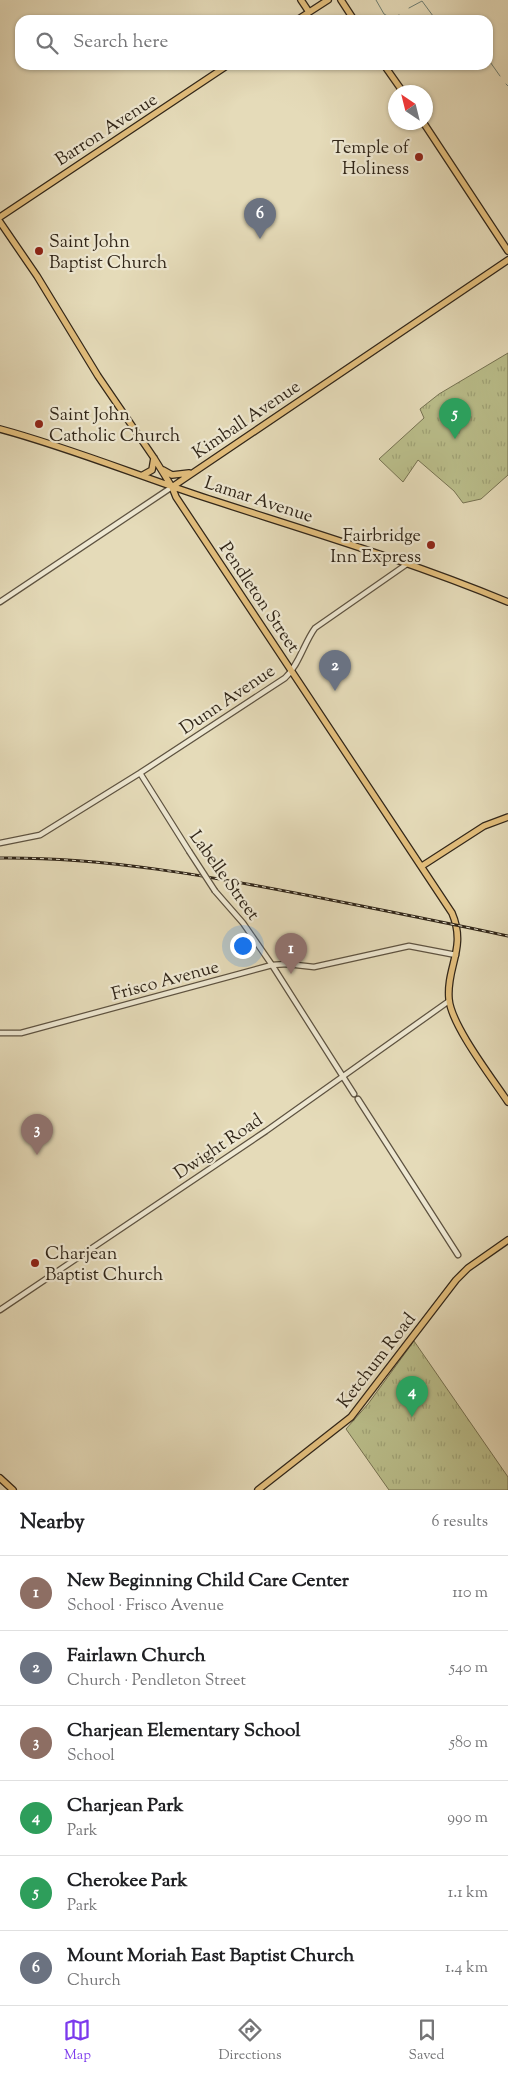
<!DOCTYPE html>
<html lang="en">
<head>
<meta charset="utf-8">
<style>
	:root { --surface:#fff; --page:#f6f6f6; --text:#202124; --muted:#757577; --line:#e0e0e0; --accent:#7c3aed }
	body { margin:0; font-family:"Sorts Mill Goudy",serif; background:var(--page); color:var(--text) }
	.compass { position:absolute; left:388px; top:85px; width:45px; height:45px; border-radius:50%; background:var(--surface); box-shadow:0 1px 4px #0004; rotate:325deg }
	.you { position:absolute; left:242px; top:945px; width:18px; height:18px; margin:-12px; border:4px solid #fff; border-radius:50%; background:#1a73e8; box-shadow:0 0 0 8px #1a73e833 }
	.badge { display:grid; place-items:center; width:32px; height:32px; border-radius:50%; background:var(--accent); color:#fff; font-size:16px; font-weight:700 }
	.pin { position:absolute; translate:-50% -41px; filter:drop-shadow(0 1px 2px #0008) }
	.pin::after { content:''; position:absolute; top:26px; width:18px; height:15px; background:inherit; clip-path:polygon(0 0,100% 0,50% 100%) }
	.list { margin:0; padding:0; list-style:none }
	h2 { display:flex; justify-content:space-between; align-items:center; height:65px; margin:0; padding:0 20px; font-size:21px }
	h2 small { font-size:16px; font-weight:400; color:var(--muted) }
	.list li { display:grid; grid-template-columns:32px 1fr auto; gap:15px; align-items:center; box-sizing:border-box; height:75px; padding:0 20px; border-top:1px solid var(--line) }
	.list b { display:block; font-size:19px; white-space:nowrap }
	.list p { margin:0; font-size:16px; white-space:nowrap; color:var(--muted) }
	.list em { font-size:16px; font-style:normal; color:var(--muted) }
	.icon { flex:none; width:28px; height:28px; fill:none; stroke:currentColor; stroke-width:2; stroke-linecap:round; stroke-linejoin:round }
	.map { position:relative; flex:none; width:508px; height:1490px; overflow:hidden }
	.search { position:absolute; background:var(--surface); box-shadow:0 1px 4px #0004; left:15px; right:15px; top:15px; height:55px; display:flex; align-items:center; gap:12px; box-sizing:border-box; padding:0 18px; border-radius:15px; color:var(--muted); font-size:19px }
	.sheet { height:515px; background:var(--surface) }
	nav { display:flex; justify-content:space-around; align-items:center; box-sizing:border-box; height:70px; border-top:1px solid var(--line); background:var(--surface); font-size:14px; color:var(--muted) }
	nav a { display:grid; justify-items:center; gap:2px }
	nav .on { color:var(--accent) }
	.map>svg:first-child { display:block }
	.park { fill:url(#park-tufts); stroke:#767252 }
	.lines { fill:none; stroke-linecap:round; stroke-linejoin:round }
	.stream { stroke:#6e7f74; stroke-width:1 }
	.minor-casing { stroke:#5e5341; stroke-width:7 }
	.major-casing { stroke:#312619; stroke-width:8 }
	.minor { stroke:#eee8d2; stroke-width:4.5 }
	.major { stroke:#e2be7c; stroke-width:5.5 }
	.rail-casing { stroke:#312619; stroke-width:3 }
	.rail { stroke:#eee8d2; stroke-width:1; stroke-dasharray:4; stroke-linecap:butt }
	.minor-bridge-casing { stroke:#5e5341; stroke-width:7; stroke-linecap:butt }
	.minor-bridge { stroke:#eee8d2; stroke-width:4.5 }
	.poi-dot { fill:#8f2418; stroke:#eee8d2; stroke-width:2 }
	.labels { text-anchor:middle; stroke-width:4.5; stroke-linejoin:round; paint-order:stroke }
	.street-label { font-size:18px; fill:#312619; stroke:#eee8d2 }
	.poi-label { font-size:18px; fill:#312619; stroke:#eee8d2; text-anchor:start }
</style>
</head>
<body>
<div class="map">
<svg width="508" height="1490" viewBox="0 0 508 1490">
	<defs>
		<pattern id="park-tufts" width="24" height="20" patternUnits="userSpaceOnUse" patternTransform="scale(1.25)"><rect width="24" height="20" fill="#babe8b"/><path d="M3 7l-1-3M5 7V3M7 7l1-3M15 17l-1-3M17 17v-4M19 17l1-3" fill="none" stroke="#a0a377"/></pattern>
	</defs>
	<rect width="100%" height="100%" fill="#e5dbb9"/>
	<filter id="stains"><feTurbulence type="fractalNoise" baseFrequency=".004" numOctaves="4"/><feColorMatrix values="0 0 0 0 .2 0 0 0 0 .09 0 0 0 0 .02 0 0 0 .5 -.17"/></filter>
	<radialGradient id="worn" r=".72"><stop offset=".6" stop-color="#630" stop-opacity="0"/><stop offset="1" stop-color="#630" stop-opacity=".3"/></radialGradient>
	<path class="park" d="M508 353V475L481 499 463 503 454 491 418 460 403 482 379 459 424 418 420 409 439 394Z
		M414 1341 508 1477V1490H389L346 1429 368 1404Z"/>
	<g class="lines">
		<path class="stream" d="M376 0 384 14 391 18 399 15
			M409 8 422 1 436 20
			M488 59 500 76
			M506 84 508 86"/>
		<defs>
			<path id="minor" d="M0 602 172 487
				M140 773 189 851
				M0 843 40 835 140 773 285 678C299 665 304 643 315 628L407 564
				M215 891 243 923 272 965 354 1094
				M0 1033H21L272 965 287 964 314 967 409 946 456 955
				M358 1099 458 1255
				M0 1310 266 1131 449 1001"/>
			<path id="major" d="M301 0 309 12
				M341 0 354 20
				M297 20 328 0
				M384 65 403 92
				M423 122 508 251
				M0 217 228 65
				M0 222 37 276 98 376 154 458 172 487 176 497 452 913C467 948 446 967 449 999 451 1025 492 1078 508 1102
				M0 429C67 447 131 473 197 495 301 529 407 560 508 602
				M163 470 172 475 189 473
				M143 475 152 470 154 458
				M172 487 508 260
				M422 866 484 826 508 817
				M0 1478 13 1490
				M258 1490 351 1417 456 1280 468 1268 508 1240"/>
		</defs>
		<use href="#minor" class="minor-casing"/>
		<use href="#major" class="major-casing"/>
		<use href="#minor" class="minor"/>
		<use href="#major" class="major"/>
		<defs>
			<path id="rail" d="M0 858C105 857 208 876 311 896 377 909 443 922 508 936"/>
		</defs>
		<use href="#rail" class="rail-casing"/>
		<use href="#rail" class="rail"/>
		<defs>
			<path id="minor-bridge" d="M189 851 215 891"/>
		</defs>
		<use href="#minor-bridge" class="minor-bridge-casing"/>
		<use href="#minor-bridge" class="minor-bridge"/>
	</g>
	<g class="poi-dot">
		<circle cx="419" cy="157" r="5"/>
		<circle cx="39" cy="251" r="5"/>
		<circle cx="39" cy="424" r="5"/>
		<circle cx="431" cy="545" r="5"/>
		<circle cx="35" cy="1263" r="5"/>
	</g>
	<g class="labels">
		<g class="street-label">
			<text transform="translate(106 129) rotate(-33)" y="6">Barron Avenue</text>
			<text transform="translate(246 419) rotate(-34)" y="6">Kimball Avenue</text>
			<text transform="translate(259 499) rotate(18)" y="6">Lamar Avenue</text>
			<text transform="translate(260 597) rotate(56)" y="6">Pendleton Street</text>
			<text transform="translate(227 699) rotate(-34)" y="6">Dunn Avenue</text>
			<text transform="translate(225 875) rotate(54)" y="6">Labelle Street</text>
			<text transform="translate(165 980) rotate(-15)" y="6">Frisco Avenue</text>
			<text transform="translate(218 1146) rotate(-34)" y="6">Dwight Road</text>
			<text transform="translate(376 1360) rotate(-52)" y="6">Ketchum Road</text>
		</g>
		<g class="poi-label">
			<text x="409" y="153" text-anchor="end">Temple of<tspan x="409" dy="21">Holiness</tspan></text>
			<text x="49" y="247">Saint John<tspan x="49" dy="21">Baptist Church</tspan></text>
			<text x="49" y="420">Saint John<tspan x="49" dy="21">Catholic Church</tspan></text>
			<text x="421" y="541" text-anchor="end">Fairbridge<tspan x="421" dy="21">Inn Express</tspan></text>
			<text x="45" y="1259">Charjean<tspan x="45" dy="21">Baptist Church</tspan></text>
		</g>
	</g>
	<rect width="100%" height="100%" filter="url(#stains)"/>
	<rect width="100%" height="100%" fill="url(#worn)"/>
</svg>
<svg class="compass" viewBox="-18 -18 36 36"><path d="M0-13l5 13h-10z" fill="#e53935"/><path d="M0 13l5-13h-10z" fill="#757577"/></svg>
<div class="you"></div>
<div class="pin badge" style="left:291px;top:974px;background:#8d6e63">1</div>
<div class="pin badge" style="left:335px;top:691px;background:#6b7280">2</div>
<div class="pin badge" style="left:37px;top:1155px;background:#8d6e63">3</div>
<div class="pin badge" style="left:412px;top:1417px;background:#2e9e5b">4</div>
<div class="pin badge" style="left:455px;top:439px;background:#2e9e5b">5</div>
<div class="pin badge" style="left:260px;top:239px;background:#6b7280">6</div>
<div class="search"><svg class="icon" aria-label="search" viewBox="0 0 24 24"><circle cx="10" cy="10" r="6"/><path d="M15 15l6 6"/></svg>Search here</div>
</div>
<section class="sheet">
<h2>Nearby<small>6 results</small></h2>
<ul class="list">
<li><span class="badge" style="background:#8d6e63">1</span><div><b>New Beginning Child Care Center</b><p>School · Frisco Avenue</p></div><em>110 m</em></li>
<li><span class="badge" style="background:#6b7280">2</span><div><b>Fairlawn Church</b><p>Church · Pendleton Street</p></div><em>540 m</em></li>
<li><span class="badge" style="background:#8d6e63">3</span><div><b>Charjean Elementary School</b><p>School</p></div><em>580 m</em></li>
<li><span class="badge" style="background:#2e9e5b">4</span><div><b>Charjean Park</b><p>Park</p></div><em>990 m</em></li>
<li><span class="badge" style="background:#2e9e5b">5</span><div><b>Cherokee Park</b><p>Park</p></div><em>1.1 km</em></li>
<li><span class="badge" style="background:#6b7280">6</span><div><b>Mount Moriah East Baptist Church</b><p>Church</p></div><em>1.4 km</em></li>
</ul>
</section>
<nav>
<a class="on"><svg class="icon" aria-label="map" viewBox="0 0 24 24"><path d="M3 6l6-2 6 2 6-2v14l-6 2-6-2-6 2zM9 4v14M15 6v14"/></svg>Map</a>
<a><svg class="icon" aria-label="directions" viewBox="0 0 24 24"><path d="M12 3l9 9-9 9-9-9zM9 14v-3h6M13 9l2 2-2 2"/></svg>Directions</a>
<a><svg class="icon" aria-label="saved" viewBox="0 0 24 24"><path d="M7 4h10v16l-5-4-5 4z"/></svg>Saved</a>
</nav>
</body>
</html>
